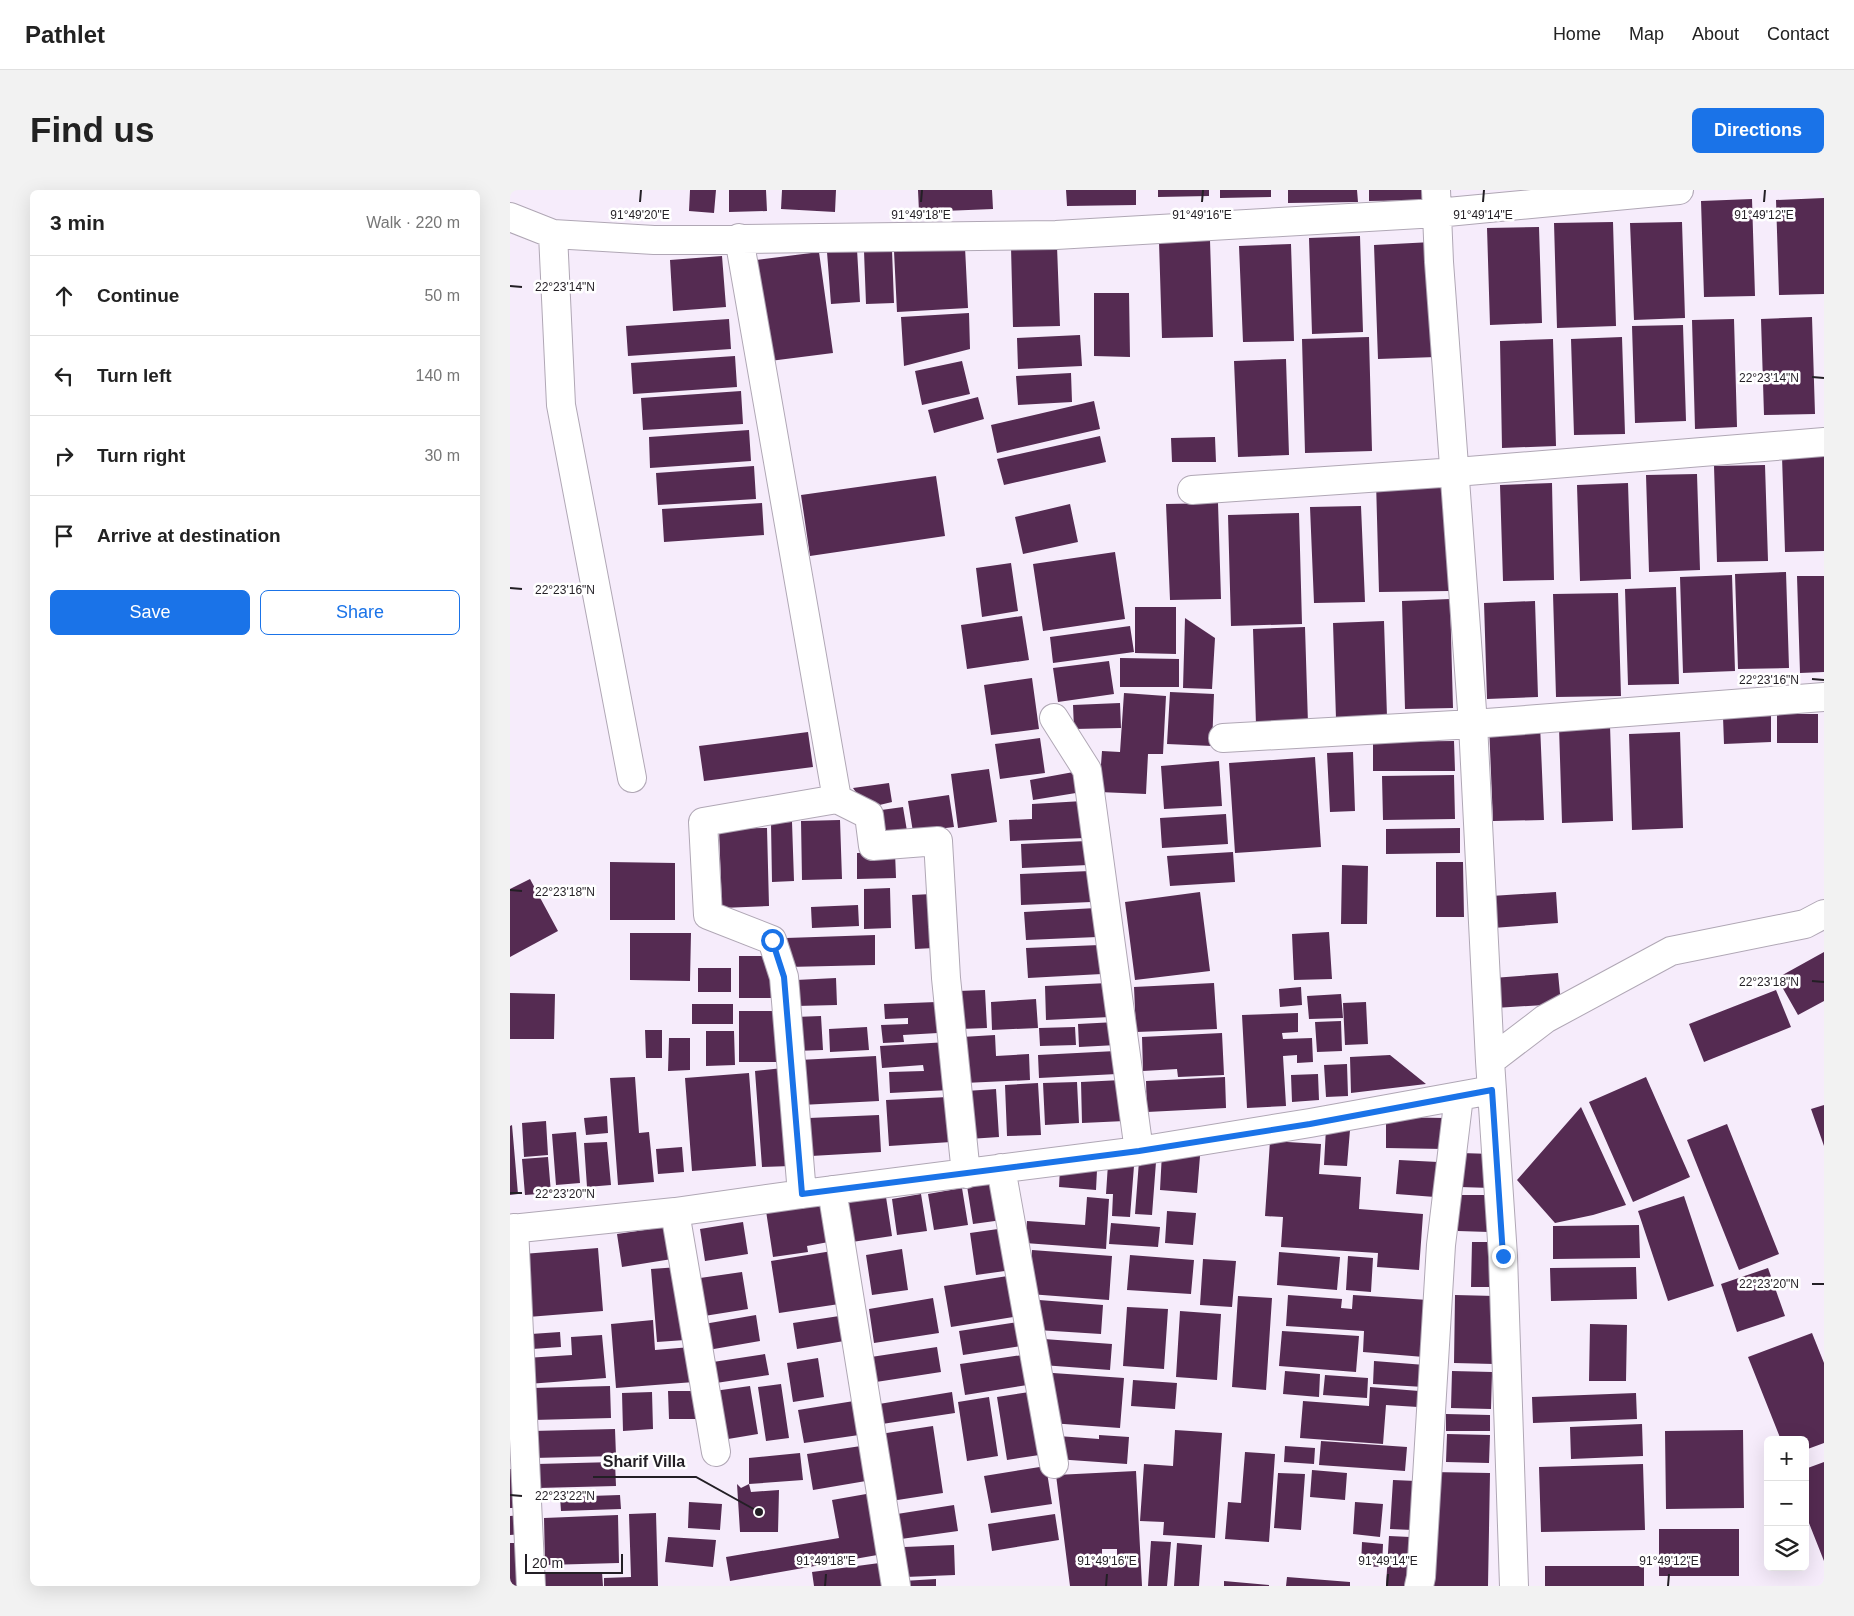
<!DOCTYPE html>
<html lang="en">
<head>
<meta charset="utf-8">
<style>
	:root { --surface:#fff; --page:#f2f2f2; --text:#222; --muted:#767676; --line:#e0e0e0; --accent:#1a73e8 }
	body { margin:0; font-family:Helvetica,sans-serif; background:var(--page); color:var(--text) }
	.controls { position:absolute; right:15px; bottom:15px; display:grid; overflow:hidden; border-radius:8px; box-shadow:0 5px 20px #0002 }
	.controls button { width:45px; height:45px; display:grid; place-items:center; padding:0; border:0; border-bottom:1px solid var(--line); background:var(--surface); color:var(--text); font:25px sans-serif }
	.scale { position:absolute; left:15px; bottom:12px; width:98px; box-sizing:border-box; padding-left:5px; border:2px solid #231f25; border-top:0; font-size:14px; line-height:18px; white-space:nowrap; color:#231f25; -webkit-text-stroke:4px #fff; paint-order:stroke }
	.stop { position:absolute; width:15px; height:15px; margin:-11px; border:4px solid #1a73e8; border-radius:50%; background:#fff }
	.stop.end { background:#1a73e8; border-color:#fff; box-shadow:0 1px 5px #0008 }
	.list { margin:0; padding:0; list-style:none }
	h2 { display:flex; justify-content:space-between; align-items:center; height:65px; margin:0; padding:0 20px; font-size:21px }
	h2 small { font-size:16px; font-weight:400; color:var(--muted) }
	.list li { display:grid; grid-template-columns:32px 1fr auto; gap:15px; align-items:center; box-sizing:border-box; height:80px; padding:0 20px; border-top:1px solid var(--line) }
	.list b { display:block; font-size:19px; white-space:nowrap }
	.list em { font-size:16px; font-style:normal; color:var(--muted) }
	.actions { display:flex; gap:10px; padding:15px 20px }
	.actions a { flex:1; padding:11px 0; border:1px solid var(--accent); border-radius:8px; text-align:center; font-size:18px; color:var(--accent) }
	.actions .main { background:var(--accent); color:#fff }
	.icon { flex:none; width:28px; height:28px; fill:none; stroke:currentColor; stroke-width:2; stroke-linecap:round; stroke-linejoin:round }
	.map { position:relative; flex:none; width:1314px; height:1396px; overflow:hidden; border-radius:8px }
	header { display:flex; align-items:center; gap:30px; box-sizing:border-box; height:70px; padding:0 25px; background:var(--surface); border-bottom:1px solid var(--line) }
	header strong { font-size:24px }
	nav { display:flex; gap:28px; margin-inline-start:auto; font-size:18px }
	.intro { display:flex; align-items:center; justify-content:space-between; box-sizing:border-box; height:120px; padding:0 30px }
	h1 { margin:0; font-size:35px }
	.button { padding:12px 22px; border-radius:8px; background:var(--accent); color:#fff; font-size:18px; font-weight:700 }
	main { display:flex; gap:30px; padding:0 30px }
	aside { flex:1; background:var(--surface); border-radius:8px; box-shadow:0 5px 20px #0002 }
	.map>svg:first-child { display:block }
	.building { fill:#552b52; fill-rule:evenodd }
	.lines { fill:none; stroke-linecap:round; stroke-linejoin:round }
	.minor-casing { stroke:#b0a7b5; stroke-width:30 }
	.minor { stroke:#fff; stroke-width:28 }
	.route { stroke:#1a73e8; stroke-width:6 }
	.ticks { fill:none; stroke:#231f25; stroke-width:2 }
	.ticks-label { font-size:12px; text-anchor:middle; fill:#231f25; stroke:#fff; stroke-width:5; stroke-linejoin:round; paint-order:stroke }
	.leader { fill:none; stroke:#231f25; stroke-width:2 }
	.callout-dot { fill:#231f25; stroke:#fff; stroke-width:2 }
	.callout-label { font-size:16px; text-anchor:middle; font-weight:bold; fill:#231f25; stroke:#fff; stroke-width:5; stroke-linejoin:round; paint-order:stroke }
</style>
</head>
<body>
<header>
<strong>Pathlet</strong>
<nav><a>Home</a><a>Map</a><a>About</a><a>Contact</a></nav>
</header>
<div class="intro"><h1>Find us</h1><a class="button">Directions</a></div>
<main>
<aside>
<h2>3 min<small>Walk · 220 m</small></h2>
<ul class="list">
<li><svg class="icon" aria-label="ahead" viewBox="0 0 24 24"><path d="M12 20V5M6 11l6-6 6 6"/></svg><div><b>Continue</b></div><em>50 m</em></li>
<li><svg class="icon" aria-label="left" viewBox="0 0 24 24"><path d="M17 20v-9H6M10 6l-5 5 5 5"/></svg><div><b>Turn left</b></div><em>140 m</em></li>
<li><svg class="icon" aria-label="right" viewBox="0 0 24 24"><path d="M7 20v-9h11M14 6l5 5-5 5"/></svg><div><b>Turn right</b></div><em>30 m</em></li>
<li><svg class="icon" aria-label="arrive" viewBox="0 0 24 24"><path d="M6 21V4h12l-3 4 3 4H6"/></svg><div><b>Arrive at destination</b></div></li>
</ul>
<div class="actions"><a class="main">Save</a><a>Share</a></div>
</aside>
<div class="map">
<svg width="1314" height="1396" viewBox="0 0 1314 1396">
	<rect width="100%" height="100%" fill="#f6ecfb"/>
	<path class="building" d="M180 0H206L204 23 179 21Z
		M219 0H256L257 21 219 22Z
		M272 0H326L325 22 271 19Z
		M408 0H482L483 19 409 22Z
		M556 0H626V15L557 16Z
		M648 0H699V6L648 7Z
		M710 0H761V7L710 8Z
		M778 0H847L848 12 778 13Z
		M859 0H917V10L859 11Z
		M1314 8V104L1269 105 1266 10Z
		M1242 9 1245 106 1194 107 1191 11Z
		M1103 32 1106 136 1047 138 1044 33Z
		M1172 32 1175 128 1124 130 1120 33Z
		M1029 37 1032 133 980 135 977 38Z
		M850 46 853 142 802 144 799 48Z
		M700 50 703 147 652 148 649 52Z
		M922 52 926 167 868 169 864 55Z
		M781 54 784 151 733 152 729 56Z
		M547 56 550 136 503 137 501 57Z
		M455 57 458 118 387 122 384 61Z
		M347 59 350 112 321 114 317 62Z
		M382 60 384 113 356 114 354 61Z
		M309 62 323 163 252 172 238 71Z
		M212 66 216 117 163 121 160 70Z
		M584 103H619L620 167 584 166Z
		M459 123 460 159 394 176 391 127Z
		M1302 127 1305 224 1254 225 1251 129Z
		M219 129 221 159 118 166 116 136Z
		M1224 129 1227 237 1185 239 1182 130Z
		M1173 135 1176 231 1125 233 1122 136Z
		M570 145 572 176 508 179 507 148Z
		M859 147 862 261 795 263 792 149Z
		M1112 147 1115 244 1064 245 1061 149Z
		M1043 149 1046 256 992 258 990 151Z
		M225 166 227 197 123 204 121 173Z
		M776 169 779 265 728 267 724 171Z
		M452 171 460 204 412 215 405 181Z
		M561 183 562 212 508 215 506 186Z
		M231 201 233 234 133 240 131 208Z
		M468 207 474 229 424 243 418 220Z
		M584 211 590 239 487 263 481 235Z
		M239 240 241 271 140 278 139 247Z
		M590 246 596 272 494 295 487 269Z
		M705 247 706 272H662L661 248Z
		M1314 264V361L1275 362 1272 266Z
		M1255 275 1258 371 1207 372 1204 276Z
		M244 276 246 309 148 315 146 283Z
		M1187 284 1190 380 1139 382 1136 285Z
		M426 286 435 346 300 366 291 305Z
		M936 290 939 401 869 402 866 291Z
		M1042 293 1044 390 993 391 990 295Z
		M1118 293 1121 389 1070 391 1067 295Z
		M252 313 254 345 154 352 152 319Z
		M708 313 711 409 660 410 656 314Z
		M560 314 568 352 513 364 505 327Z
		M851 316 855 412 804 413 800 317Z
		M789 323 792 434 721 436 718 325Z
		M605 362 615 429 533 441 523 374Z
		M501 373 508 421 472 427 466 378Z
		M1276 382 1279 478 1228 479 1225 384Z
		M1222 385 1225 481 1173 483 1170 387Z
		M1287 386H1314V482L1290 483Z
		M1166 397 1169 494 1118 495 1115 399Z
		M1108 403 1111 506 1046 507 1043 404Z
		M940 409 943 518 895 519 892 411Z
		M1025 411 1028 507 977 509 974 413Z
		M625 417H666V464L625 463Z
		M512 426 519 470 457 479 451 435Z
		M675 428 705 448 702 499 673 498Z
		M874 431 877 527 826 529 823 433Z
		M620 436 624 462 543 473 540 447Z
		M795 437 798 534 746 535 743 439Z
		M610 468 669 469V497H610Z
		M599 471 604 504 548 512 543 478Z
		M522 488 529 539 481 545 474 495Z
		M660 502 704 504 702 556 657 554Z
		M614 503 656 506 653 564H638L636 604 589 602 592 561 610 562Z
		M610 513 611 538 564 539 563 515Z
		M1267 524H1308V553H1267Z
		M1261 526V552L1214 554 1213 527Z
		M1030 534 1034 630 983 631 979 535Z
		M1100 535 1103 631 1052 633 1049 537Z
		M298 542 303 577 194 591 189 556Z
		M1170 542 1173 638 1122 640 1119 544Z
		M530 548 535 583 490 589 485 554Z
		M944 551 945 581H863V552Z
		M843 562 845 621 820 622 817 563Z
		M805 567 811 657 725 663 719 573Z
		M709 571 712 616 654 619 651 576Z
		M479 579 487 632 448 638 441 584Z
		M569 581 572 602 523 610 520 590Z
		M944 585 945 629 873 630 872 586Z
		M379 593 382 612 357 618 343 598Z
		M439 605 444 637 403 642 398 611Z
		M573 611 575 648 500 651 499 630 522 629V614Z
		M393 617 397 641 367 645 364 621Z
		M716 624 718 654 652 658 650 628Z
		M330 630 332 689 292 690 291 631Z
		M282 632 284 691 262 692 261 633Z
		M257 638 259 716 212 718 209 639Z
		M950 638V663L876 664V639Z
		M577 651 578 675 512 678 511 654Z
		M385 662 386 688 347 689V663Z
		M723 662 725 692 660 696 657 666Z
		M100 672 165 673V730H100Z
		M926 672H953L954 727H926Z
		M832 675 858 676 857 734H831Z
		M580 681 581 712 511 715 510 684Z
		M20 689 48 741 0 767V699Z
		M380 698 381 738 354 739V699Z
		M690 702 700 781 625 790 615 712Z
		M1046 702 1048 733 983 738 981 706Z
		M422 704 424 758 405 759 402 705Z
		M348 715 349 736 302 738 301 717Z
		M586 718 587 747 516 750 514 722Z
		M819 742 822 789 784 790 782 744Z
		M120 743H181L180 791 120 790Z
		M365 745V775L277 777 276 748Z
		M590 755 592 784 518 788 516 758Z
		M1314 762V811L1288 825 1267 788Z
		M229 766H264V808H229Z
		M188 778H221V802H188Z
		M1048 783 1051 814 985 818 983 788Z
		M326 788 327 815 286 816V790Z
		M598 793 600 827 536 830 535 796Z
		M704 793 707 839 626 842 624 797Z
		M791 797 792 815 770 817 769 799Z
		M475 800 477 838 450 839 448 801Z
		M1266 800 1281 837 1194 872 1179 834Z
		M0 803 45 804 44 849H0Z
		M831 804 833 828 799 829 797 806Z
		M526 809 528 838 482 840 481 812Z
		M427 812 428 843 393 845 394 852 373 853 371 835 398 834V828L375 829 374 814Z
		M856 812 858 854 835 855 833 813Z
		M182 814H223V834H182Z
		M229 821H267V872H229Z
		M788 823V842L772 843 773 849 802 848 803 872 787 873V865L773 866 776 916 737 918 732 825Z
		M311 826 313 860 286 861 285 827Z
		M831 831 832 861 807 862 805 832Z
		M606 832 607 855 569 857 568 834Z
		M357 837 359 860 320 862 319 839Z
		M565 837 566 855 530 856 529 838Z
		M135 840H152V868H136Z
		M196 841H224L225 875 196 876Z
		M712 843 714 885 668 887 667 879 633 881 632 847Z
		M485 845 486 866 519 864 520 890 454 893 452 847Z
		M159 848H180V880L158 881Z
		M438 852 440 900 380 903 379 882 414 881 413 875 372 878 370 856Z
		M606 861 607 884 529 888 528 865Z
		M880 865 916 894 841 903 840 867Z
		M366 866 369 911 291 915 289 870Z
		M837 874 838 906 816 907 814 875Z
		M273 878 281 976 252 977 245 881Z
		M239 883 246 976 182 981 175 888Z
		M808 884 809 910 782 912 781 885Z
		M125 887 129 943 139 942 144 992 108 995 100 888Z
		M715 887 716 918 637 922 636 891Z
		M1136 887 1180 987 1123 1012 1079 912Z
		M612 890 615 931 572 933 571 892Z
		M567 892 569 933 535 935 533 893Z
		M528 893 531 945 497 946 495 895Z
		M486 899 489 947 459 949 456 901Z
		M438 907 441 952 379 956 376 910Z
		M1314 915V956L1301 919Z
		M1071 917 1116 1015 1083 1025 1045 1033 1007 990Z
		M369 925 371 962 301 966 299 928Z
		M97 926 98 943 76 945 74 928Z
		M876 927 935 928 934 959 876 958Z
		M36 931 38 965 14 967 12 933Z
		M1217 934 1269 1064 1229 1080 1177 950Z
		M2 935 8 1004 0 1005V936Z
		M816 938 840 940 837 976 814 975Z
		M66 942 70 993 46 995 42 944Z
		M760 951 811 954 809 984 851 987 849 1019 913 1024 909 1080 867 1077 868 1063 771 1057 773 1027 755 1026Z
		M97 952 101 995 77 997 74 953Z
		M172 957 174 982 148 984 146 959Z
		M652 963 690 966 687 1003 650 1000Z
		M951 963 982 964 981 998 950 997Z
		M38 967 41 1003 15 1005 12 969Z
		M889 970 928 972 925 1007 886 1004Z
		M629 971 646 972 642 1025 625 1024Z
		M598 974 624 976 620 1027 602 1026 603 1004H596Z
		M550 978 587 980 586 1000 549 997Z
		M486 992 492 1030 463 1034 457 996Z
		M452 998 458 1035 424 1040 418 1004Z
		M411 1004 417 1041 387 1045 382 1009Z
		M948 1005H980L979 1042 948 1041Z
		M1174 1006 1204 1096 1158 1111 1128 1021Z
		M376 1007 382 1046 342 1052 336 1013Z
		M577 1007 599 1009 596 1059 515 1053 517 1031 575 1035Z
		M318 1011 324 1051 297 1056 298 1062 263 1067 256 1021Z
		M657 1021 686 1023 683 1055 655 1053Z
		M233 1032 238 1064 195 1071 190 1039Z
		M601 1033 650 1037 648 1057 599 1054Z
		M1129 1035 1130 1068 1043 1069V1036Z
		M162 1036 168 1068 112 1077 107 1044Z
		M495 1038 502 1080 466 1085 460 1043Z
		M962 1052H982L981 1097H961Z
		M88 1058 93 1121 18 1127 13 1064Z
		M392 1059 398 1100 362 1105 356 1065Z
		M328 1060 336 1113 269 1123 261 1071Z
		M522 1060 602 1066 599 1110 519 1104Z
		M769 1062 830 1067 827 1100 767 1095Z
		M620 1065 684 1070 681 1104 617 1100Z
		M838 1066 863 1068 861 1102 836 1100Z
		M693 1069 726 1071 722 1117 690 1115Z
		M169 1077 175 1150 147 1152 141 1079Z
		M1126 1077 1127 1109 1041 1111 1040 1078Z
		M1258 1078 1275 1126 1227 1142 1211 1094Z
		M232 1082 238 1119 188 1127 183 1089Z
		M504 1085 510 1126 441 1137 434 1096Z
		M778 1105 832 1109 831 1118 842 1119 843 1105 918 1110 914 1167 853 1162 854 1141 776 1136Z
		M945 1105 985 1106 984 1174 944 1173Z
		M728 1106 762 1108 756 1200 722 1197Z
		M423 1108 429 1143 364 1153 359 1119Z
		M529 1110 593 1115 591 1144 527 1140Z
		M617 1117 658 1119 654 1179 613 1176Z
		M670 1121 711 1124 707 1190 666 1187Z
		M246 1125 250 1151 198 1160 194 1134Z
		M336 1125 340 1150 287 1159 283 1133Z
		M143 1130 145 1160 181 1157 184 1192 106 1198 101 1134Z
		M514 1131 518 1155 453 1165 449 1141Z
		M1080 1134 1117 1135 1116 1191H1079Z
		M772 1141 849 1146 846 1182 769 1176Z
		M50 1142 51 1157 22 1159 21 1144Z
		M1302 1143 1314 1173V1253L1295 1260V1250H1271L1238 1167Z
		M92 1145 96 1188 18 1194 16 1168 62 1165 61 1147Z
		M534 1149 602 1154 600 1180 532 1175Z
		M427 1157 431 1182 366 1192 361 1167Z
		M255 1164 259 1185 206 1193 203 1172Z
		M519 1164 524 1194 455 1205 450 1174Z
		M308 1168 314 1207 283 1212 277 1173Z
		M864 1171 915 1175 914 1197 863 1194Z
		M775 1181 810 1184 809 1207 773 1204Z
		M942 1181 982 1182 981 1219 941 1218Z
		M543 1183 614 1188 610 1238 540 1233Z
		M815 1185 858 1188 857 1208 813 1205Z
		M623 1190 667 1193 665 1219 621 1216Z
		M271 1194 279 1248 256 1251 248 1197Z
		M100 1196 101 1228 23 1230 22 1198Z
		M240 1196 248 1244 212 1250 204 1201Z
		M860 1197 909 1201 908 1217 876 1215 873 1254 790 1248 793 1211 859 1216Z
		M158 1201H188L189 1229H159Z
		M526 1201 536 1264 497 1270 487 1207Z
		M142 1202 143 1239 113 1241 112 1203Z
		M442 1202 445 1223 372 1234 369 1214Z
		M1126 1203 1127 1229 1023 1233 1022 1207Z
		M479 1207 488 1266 457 1271 448 1212Z
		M344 1211 349 1245 294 1253 288 1220Z
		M936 1224 980 1225V1241H936Z
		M1132 1234 1133 1266 1061 1269 1060 1237Z
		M423 1236 433 1303 381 1311 370 1244Z
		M105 1239 106 1266 23 1268 22 1241Z
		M665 1240 712 1243 705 1348 653 1345 654 1332 630 1331 634 1274 663 1276Z
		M1233 1240 1234 1318 1156 1319 1155 1241Z
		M937 1244 980 1245 979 1273 936 1272Z
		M589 1245 619 1247 617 1274 546 1269 548 1246 589 1249Z
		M811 1251 897 1257 895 1281 809 1275Z
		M351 1256 356 1291 303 1300 297 1264Z
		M775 1256 805 1258 804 1274 774 1272Z
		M735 1262 765 1264 759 1352 715 1349 718 1312 731 1313Z
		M290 1263 293 1290 239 1294 241 1302 269 1300 268 1342H230L227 1294 231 1298 239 1294V1268Z
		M105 1272 106 1296 28 1298 27 1274Z
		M1314 1272V1371L1295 1323V1279Z
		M1133 1274 1135 1340 1031 1342 1029 1277Z
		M536 1276 542 1314 481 1323 474 1286Z
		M0 1279H10L11 1318H0Z
		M802 1280 837 1283 835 1310 800 1307Z
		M626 1281 632 1396H560L546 1285ZM592 1359H607V1374H592Z
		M921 1282 980 1283 978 1396H918Z
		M768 1283 795 1284 791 1340 764 1338Z
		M883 1290 906 1291 903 1340 880 1339Z
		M362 1303 373 1364 220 1391 216 1367 329 1348 322 1310Z
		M110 1305 111 1319 51 1321 50 1307Z
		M179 1312 212 1314 210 1340 178 1338Z
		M845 1312 873 1314 870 1347 843 1344Z
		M444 1315 448 1341 391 1349 387 1324Z
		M146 1323 148 1396H94V1388L121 1387 119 1324Z
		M545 1324 549 1350 482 1361 478 1334Z
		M12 1325 13 1344 0 1345V1326Z
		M108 1325 109 1373 35 1375 34 1328Z
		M1149 1339H1229V1386H1149Z
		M879 1346 900 1347 896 1396H876Z
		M158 1347 206 1350 203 1377 155 1372Z
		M641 1351 661 1352 657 1396H638Z
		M852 1352 873 1354 872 1377 851 1376Z
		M0 1353H15L16 1396H0Z
		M667 1353 692 1355 689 1396H664Z
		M444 1355 445 1385 395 1387 394 1357Z
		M377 1372 381 1396H304L302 1382Z
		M1035 1376H1134V1396H1035Z
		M92 1382 93 1396H29L28 1384Z
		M777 1387 840 1392V1396H776Z
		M426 1389V1396H393V1391Z
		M714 1391 759 1395V1396H714Z"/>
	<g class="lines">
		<defs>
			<path id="minor" d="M926 0 929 72 963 534 980 871 993 1066 1004 1396
				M0 27 43 44 144 50 546 45 927 23 1169 0
				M43 44 51 215 122 588
				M229 48 327 609 193 632 198 725 262 750 274 787 292 1004
				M682 300 946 282 1314 252
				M544 528 577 580 629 961
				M713 548 963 534 1314 507
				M327 609 359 625 363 656 428 651 436 788 456 984
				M980 871 1035 829 1161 761 1295 734 1314 724
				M491 978 544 1274
				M322 1000 386 1396
				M165 1022 206 1262
				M4 1038 21 1396
				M0 1039 165 1022 292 1004 629 961 800 933 982 900
				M909 1396 911 1387 931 1055 949 906"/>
		</defs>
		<use href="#minor" class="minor-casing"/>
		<use href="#minor" class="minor"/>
	</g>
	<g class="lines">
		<path class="route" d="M262 750 274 787 292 1004 629 961 800 934 982 900 993 1066"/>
	</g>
	<path class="ticks" d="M130 12 131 0M411 12 412 0M692 12 693 0M973 12 974 0M1254 12 1255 0M0 96 12 97M1302 187 1314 188M0 398 12 399M1302 489 1314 490M0 700 12 701M1302 791 1314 792M0 1003H12M1302 1094H1314M0 1305 12 1306M315 1396 316 1384M596 1396 597 1384M877 1396 878 1384M1158 1396 1159 1384"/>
	<g class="ticks-label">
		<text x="130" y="29">91°49'20"E</text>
		<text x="411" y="29">91°49'18"E</text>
		<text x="692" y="29">91°49'16"E</text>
		<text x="973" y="29">91°49'14"E</text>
		<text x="1254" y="29">91°49'12"E</text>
		<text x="55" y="101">22°23'14"N</text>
		<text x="1259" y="192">22°23'14"N</text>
		<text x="55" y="404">22°23'16"N</text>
		<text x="1259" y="494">22°23'16"N</text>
		<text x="55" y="706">22°23'18"N</text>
		<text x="1259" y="796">22°23'18"N</text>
		<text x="55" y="1008">22°23'20"N</text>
		<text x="1259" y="1098">22°23'20"N</text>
		<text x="55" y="1310">22°23'22"N</text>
		<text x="316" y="1375">91°49'18"E</text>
		<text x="597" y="1375">91°49'16"E</text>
		<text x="878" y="1375">91°49'14"E</text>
		<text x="1159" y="1375">91°49'12"E</text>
	</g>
	<path class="leader" d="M249 1322L186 1287H83"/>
	<circle class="callout-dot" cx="249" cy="1322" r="5"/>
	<g class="callout-label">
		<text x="134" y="1277">Sharif Villa</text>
	</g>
</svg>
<div class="controls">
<button>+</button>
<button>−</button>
<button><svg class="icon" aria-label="layers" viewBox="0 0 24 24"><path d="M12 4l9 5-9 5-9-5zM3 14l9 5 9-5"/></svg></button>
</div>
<div class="scale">20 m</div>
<div class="stop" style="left:262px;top:750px"></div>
<div class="stop end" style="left:993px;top:1066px"></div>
</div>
</main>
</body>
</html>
